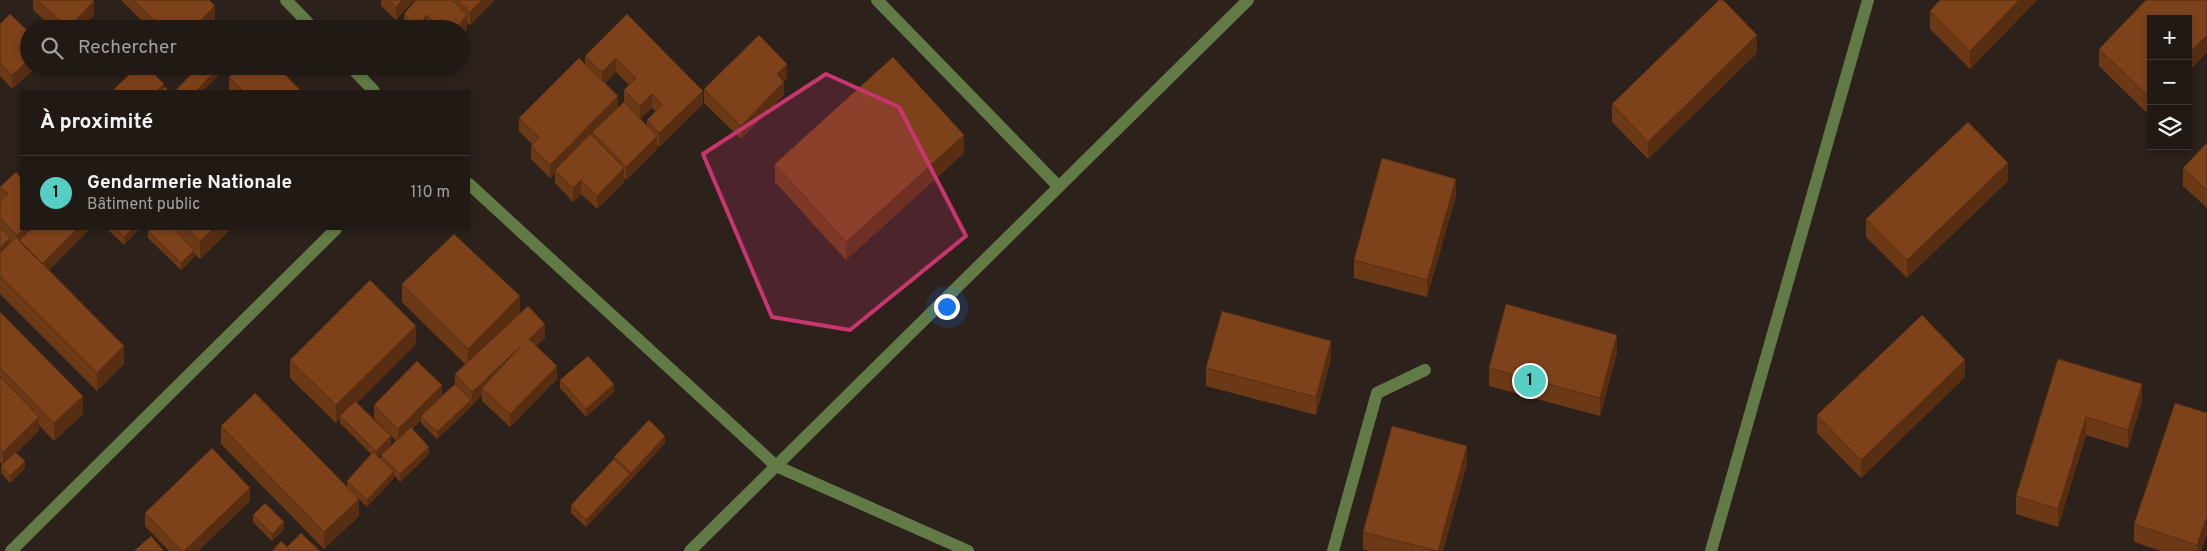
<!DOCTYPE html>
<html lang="fr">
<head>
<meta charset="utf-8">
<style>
	:root { --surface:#211914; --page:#29221d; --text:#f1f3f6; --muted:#a2a0a0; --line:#3e3834; --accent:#56cec3 }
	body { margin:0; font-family:Overpass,sans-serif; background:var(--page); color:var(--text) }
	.controls { position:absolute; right:15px; top:15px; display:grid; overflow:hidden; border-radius:0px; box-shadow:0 2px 8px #0003 }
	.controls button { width:45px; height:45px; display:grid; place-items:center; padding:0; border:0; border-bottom:1px solid var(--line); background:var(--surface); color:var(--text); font:25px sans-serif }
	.you { position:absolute; left:946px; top:306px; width:18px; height:18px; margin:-12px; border:4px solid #fff; border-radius:50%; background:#1a73e8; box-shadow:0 0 0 8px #1a73e833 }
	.badge { display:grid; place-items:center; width:32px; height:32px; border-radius:50%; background:var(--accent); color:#111; font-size:16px; font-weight:700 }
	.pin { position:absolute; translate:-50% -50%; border:2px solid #fff; box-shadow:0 1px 5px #0006 }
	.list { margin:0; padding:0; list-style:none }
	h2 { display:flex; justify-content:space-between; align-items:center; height:65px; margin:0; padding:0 20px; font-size:21px }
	h2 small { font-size:16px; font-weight:400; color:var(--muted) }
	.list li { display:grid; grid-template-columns:32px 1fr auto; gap:15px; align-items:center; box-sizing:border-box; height:75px; padding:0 20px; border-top:1px solid var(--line) }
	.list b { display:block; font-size:19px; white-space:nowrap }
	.list p { margin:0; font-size:16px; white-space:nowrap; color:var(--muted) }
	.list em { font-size:16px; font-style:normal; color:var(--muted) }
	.icon { flex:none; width:28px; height:28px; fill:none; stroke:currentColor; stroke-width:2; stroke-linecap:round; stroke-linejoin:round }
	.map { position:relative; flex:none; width:2207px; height:551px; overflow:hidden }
	.search { position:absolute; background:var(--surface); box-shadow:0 2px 8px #0003; left:20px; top:20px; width:450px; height:55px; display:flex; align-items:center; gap:12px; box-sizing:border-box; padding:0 18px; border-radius:28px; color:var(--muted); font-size:19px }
	.panel { position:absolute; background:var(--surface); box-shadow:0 2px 8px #0003; left:20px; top:90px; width:450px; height:140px; border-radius:0px }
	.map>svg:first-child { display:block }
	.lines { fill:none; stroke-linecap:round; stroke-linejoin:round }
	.minor { stroke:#627b46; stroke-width:12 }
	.wall { fill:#6c3917; fill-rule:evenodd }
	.shaded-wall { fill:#582e13 }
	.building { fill:#7e421b; stroke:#582e13 }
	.marked { fill:#c7366e; fill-opacity:0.2; stroke:#c7366e; stroke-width:4; stroke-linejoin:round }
</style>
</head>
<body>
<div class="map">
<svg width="2207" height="551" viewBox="0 0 2207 551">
	<rect width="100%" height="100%" fill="#2c211b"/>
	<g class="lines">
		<path class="minor" d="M286 0 314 29
			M877 0 1059 187
			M350 66 374 91
			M469 184 776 466 968 551
			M11 551 336 229
			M690 551 1248 0
			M1333 551 1377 393 1425 370
			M1711 551 1868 0"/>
	</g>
	<path class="wall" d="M33 0H92L94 15 81 29H54L33 10Z
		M121 0H209L215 20 206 29H150Z
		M381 0H414L396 20 381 6Z
		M416 0H495L470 25 467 23V29L461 36V29H405L404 28V14Z
		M1940 0H2037L1970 69 1930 29V11Z
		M2146 0H2207V52L2188 72V19H2151V111L2148 114 2099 66V49Z
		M627 14 703 104 659 147 657 145V150L626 180 624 178V182L597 209 581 194 573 202 555 183V173L550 178 531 159V146L532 144 519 131V118L585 63V56ZM616 72 629 85 624 90V103L618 107 605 83ZM652 108 656 112 647 120V126L640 119Z
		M0 24 29 66H38L12 89 0 76Z
		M1757 53 1648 159 1612 122V104Z
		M229 77 301 91H229Z
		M787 77 784 81V95L741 139 704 103V89Z
		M2207 143V208L2183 186V168Z
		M964 153 846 260 775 182V164Z
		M21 178V229H90L49 270 124 364 97 391 0 294V187Z
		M2008 181 1907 278 1866 237V219Z
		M1456 196 1427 297 1354 278V260Z
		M107 229H139L124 245Z
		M150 229H231L200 259 194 254V257L181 270 148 238V231Z
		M402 284 520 313 545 338 536 346 557 379 510 427 482 401V395L472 405 471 404V407L437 439 421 423V420L412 429 429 454 400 482 394 475V478L367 507 359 499V516L324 549 221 444V426L347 486V481L371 454 340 423V419L336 423 290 378V360L416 344 357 403 391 444 378 457 381 459V455L396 441 374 418V405L442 396 455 384V374L465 364 402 302Z
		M0 312 83 414 54 441 39 425V431L16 453 25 468 10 483 1 473V466L2 464 0 462Z
		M1617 353 1600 416 1489 386V368Z
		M1331 359 1316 415 1206 386V368Z
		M2058 359 2142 402 2128 448 2086 435 2058 527 2016 514V496Z
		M1965 377 1861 478 1817 433V415Z
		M560 380 614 392 586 417 560 388Z
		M2207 413V534L2201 551H2161L2134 542V524Z
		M665 443 631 480 630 479V481L586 527 571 513V505L614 459V457Z
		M1467 464 1443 551H1369L1363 549V532Z
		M250 501 198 551H169L145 526V513Z
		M253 515 284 529 272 541 253 522Z"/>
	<path class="shaded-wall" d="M402 0H414L396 20V7Z
		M482 0H495L470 25V12Z
		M2019 0H2037L1970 69V51Z
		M94 1V15L81 29H68Z
		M215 6V20L206 29H192Z
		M427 15V29H416V28Z
		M467 15V29L461 36V29H456Z
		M1757 35V53L1648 159V142Z
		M2207 35V52L2188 72V54Z
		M616 58V72L602 86V72Z
		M29 60V66H38L12 89V75Z
		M787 64V77L777 88V74Z
		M220 66H224V70L203 91H196Z
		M784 82V95L741 139V126Z
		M164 84V91H157Z
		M703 91V104L659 147V133Z
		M2151 93V111L2148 114V96Z
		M652 94V108L640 119V106Z
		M618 96V109L592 132V136L555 170V173L550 178V165Z
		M964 135V153L846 260V242Z
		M657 136V150L626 180V167Z
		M2008 163V181L1907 278V260Z
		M624 168V182L597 209V196Z
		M1456 179V196L1427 297V280Z
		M581 180V194L573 202V188Z
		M24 229H37L17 249V235Z
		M77 229H90L41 278V264Z
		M132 229H139L124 245V237Z
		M213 229H231L200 259V241Z
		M10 238V252L0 262V248Z
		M194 250V257L181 270V263Z
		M520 296V314L468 366V349Z
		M545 324V338L529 352V339Z
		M416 326V344L342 418 340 416V419L336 423V405Z
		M1617 335V353L1600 416V398Z
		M1331 341V359L1316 415V397Z
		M124 346V364L97 391V373Z
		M520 347 482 388V395L472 405V392Z
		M1965 360V377L1861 478V460Z
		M557 366V379L510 427V414Z
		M614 384V392L586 417V409Z
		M2142 384V402L2128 448V430Z
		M442 385V399L421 416V420L398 443V429Z
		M83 396V414L54 441V423Z
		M471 400V407L437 439V432Z
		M39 417V431L3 465V452Z
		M2086 417V435L2058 527V509Z
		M391 436V444L376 459V451Z
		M665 436V443L631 480V473Z
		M1467 446V464L1443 551H1438Z
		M429 447V454L400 482V474Z
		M25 461V468L10 483V476Z
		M394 471V478L367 507V500Z
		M630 474V481L586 527V520Z
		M250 488V501L198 551H184Z
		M359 499V516L324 549V532Z
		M2207 516V534L2201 551H2197V545Z
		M284 522V529L272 541V534Z"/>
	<path class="building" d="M37 0H92L94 1 68 28Z
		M134 0H209L215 6 192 29H163Z
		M389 0H402L396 7Z
		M416 0H452L467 15 456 29H431L435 24 427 15 416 28 404 14Z
		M457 0H482L470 12Z
		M1719 0H1723L1757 35 1648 142 1612 104Z
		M1940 0H2019L1970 51 1930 11Z
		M2146 0H2207V35L2188 54V19H2151V93L2148 96 2099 49Z
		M10 14 29 32V60L12 75 0 63V24Z
		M627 14 703 91 659 133 647 120 662 105 652 94 640 106 624 90 636 78 616 58 602 72 585 56Z
		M759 35 787 64 777 74 784 82 741 126 704 89Z
		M893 57 964 135 846 242 775 164Z
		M579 58 618 96 550 165 531 146 539 137 519 118Z
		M138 66H146L164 84 157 91H112Z
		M199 66H220L196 91H175Z
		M240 66H277L301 91H239L241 89 229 77Z
		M165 87 169 91H160Z
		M624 102 657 136 626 167 592 132Z
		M1968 122 2008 163 1907 260 1866 219Z
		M590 134 624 168 597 196 581 180 573 188 555 170Z
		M2207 143V190L2183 168Z
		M1382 158 1456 179 1427 280 1354 260Z
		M16 172 21 178V229H24L17 235 0 218V202L8 194 0 187Z
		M0 227 10 238 0 248Z
		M31 229H77L42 264 19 241Z
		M115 229H132L124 237Z
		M150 229H174L194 250 181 263 148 231Z
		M187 229H213L200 241Z
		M454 234 520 296 468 349 402 284Z
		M16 237 124 346 97 373 0 276V253Z
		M370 280 416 326 336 405 290 360Z
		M1506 304 1617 335 1600 398 1489 368Z
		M528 306 545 324 529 339 557 366 510 414 482 388 520 347 472 392 455 374Z
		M1222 311 1331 341 1316 397 1206 368Z
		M0 312 83 396 54 423 0 368Z
		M1922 315 1965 360 1861 460 1817 415Z
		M588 356 614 384 586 409 560 380Z
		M2058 359 2142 384 2128 430 2086 417 2058 509 2016 496Z
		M417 361 442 385 398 429 374 405Z
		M0 377 39 417 3 452 0 448Z
		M455 384 471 400 437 432 421 416Z
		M255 393 359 499 324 532 221 426Z
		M355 401 391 436 376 451 340 416Z
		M2175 403 2207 413V516L2197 545 2134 524Z
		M649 420 665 436 631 473 614 457Z
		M1392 426 1467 446 1438 551 1363 532Z
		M411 427 429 447 400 474 381 455Z
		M212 448 250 488 184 551H182L145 513Z
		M15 452 25 461 10 476 1 466Z
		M373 452 394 471 367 500 347 481Z
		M614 459 630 474 586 520 571 505Z
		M265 503 284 522 272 534 253 515Z
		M301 533 320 551H291L287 547Z
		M151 536 164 551H134Z
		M281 541 291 551H272Z"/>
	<path class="marked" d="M826 74 899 107 966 236 850 330 772 317 703 154Z"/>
</svg>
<div class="controls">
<button>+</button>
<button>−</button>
<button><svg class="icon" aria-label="layers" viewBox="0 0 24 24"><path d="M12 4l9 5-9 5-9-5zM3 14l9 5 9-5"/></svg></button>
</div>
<div class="you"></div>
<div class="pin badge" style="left:1530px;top:381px">1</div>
<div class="search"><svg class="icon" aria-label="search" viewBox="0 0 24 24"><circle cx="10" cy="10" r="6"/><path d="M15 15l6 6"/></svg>Rechercher</div>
<section class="panel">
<h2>À proximité<small></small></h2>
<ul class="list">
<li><span class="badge">1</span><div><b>Gendarmerie Nationale</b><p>Bâtiment public</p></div><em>110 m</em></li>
</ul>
</section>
</div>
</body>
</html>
